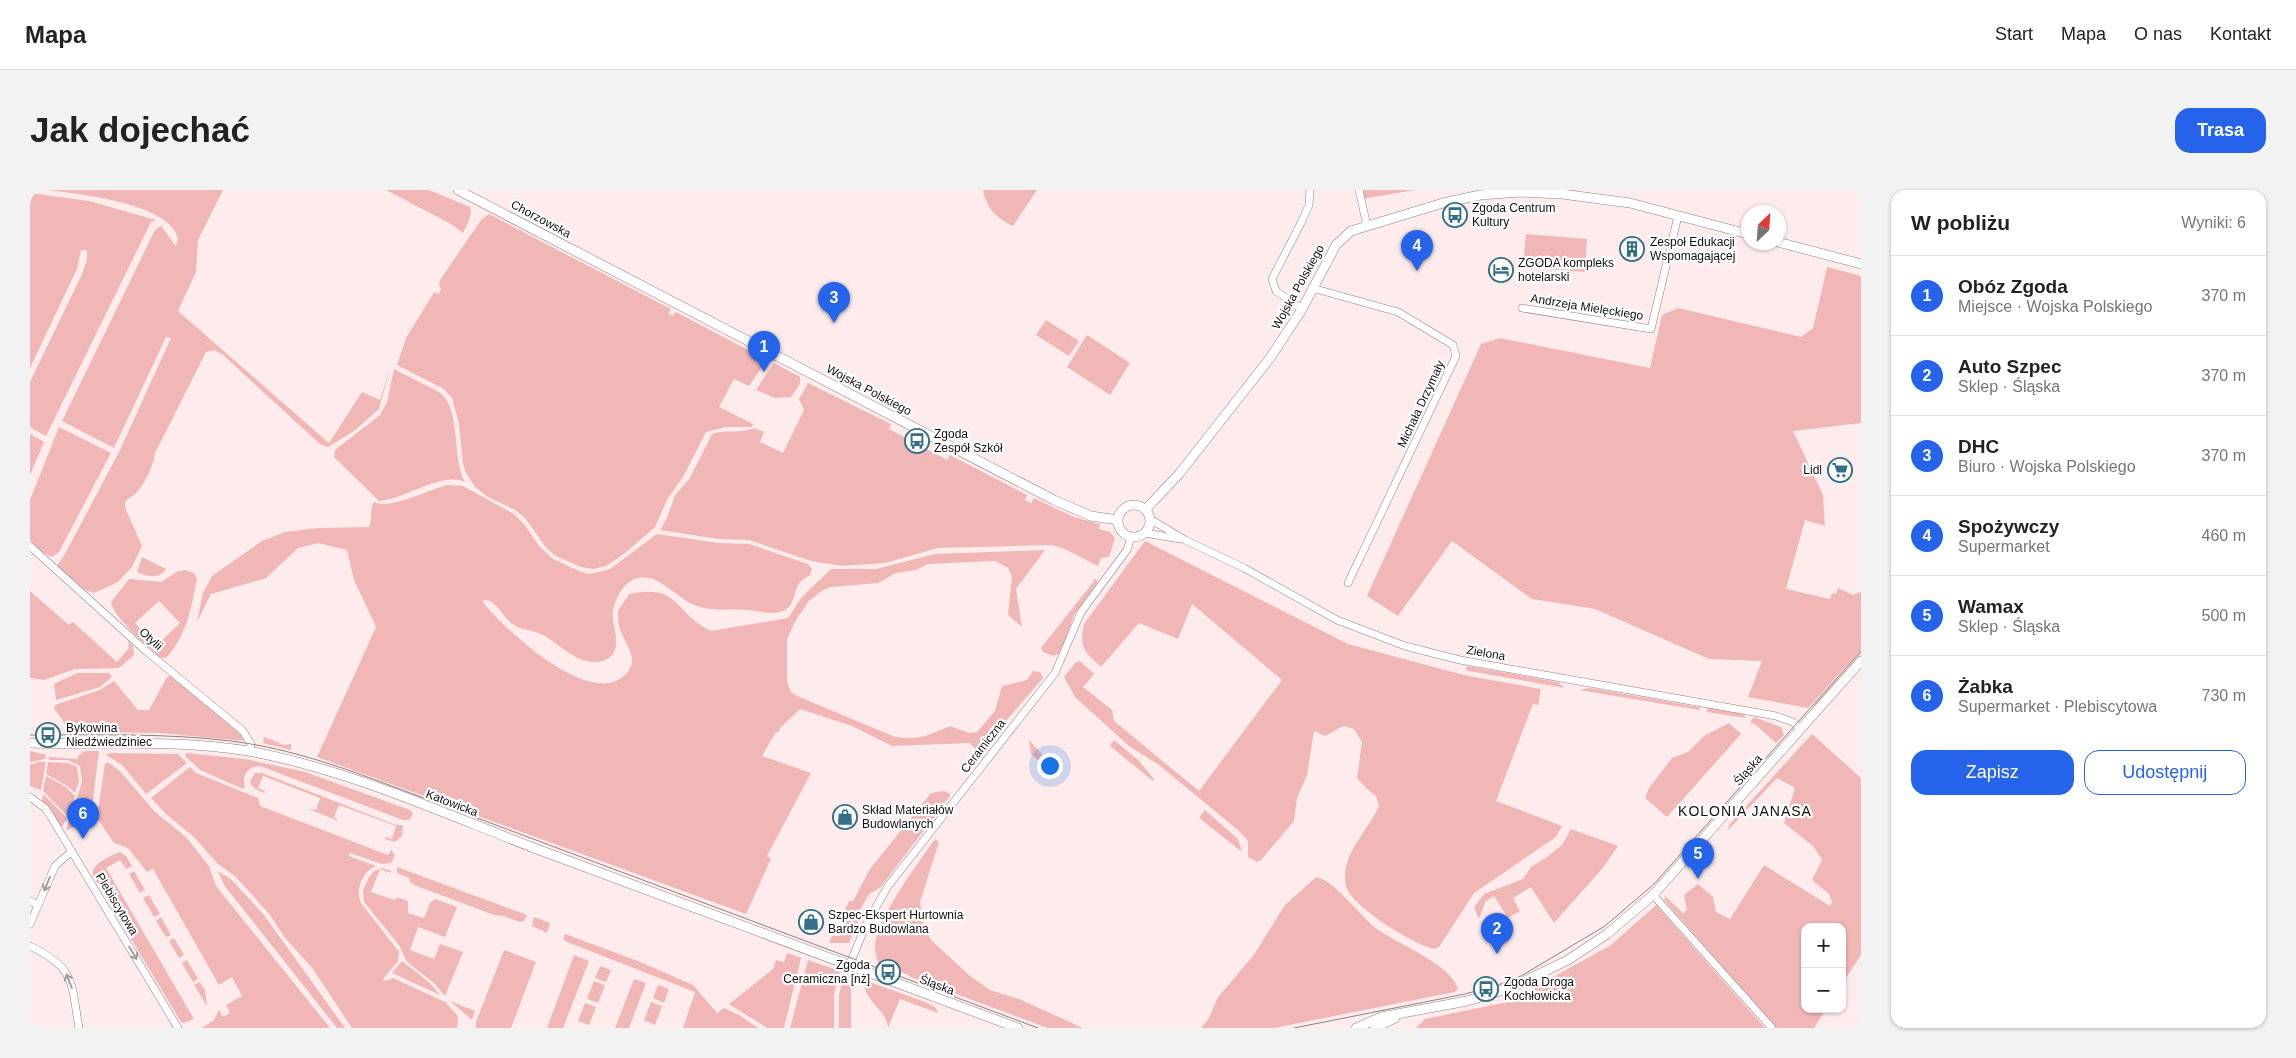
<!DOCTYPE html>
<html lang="pl">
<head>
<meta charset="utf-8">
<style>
	:root { --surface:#fff; --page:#f2f2f2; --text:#222; --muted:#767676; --line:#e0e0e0; --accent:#2563eb }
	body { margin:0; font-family:Arial,sans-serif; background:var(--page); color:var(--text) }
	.controls { position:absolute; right:15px; bottom:15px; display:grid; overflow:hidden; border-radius:10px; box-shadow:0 1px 4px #0004 }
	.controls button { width:45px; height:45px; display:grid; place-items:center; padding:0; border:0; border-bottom:1px solid var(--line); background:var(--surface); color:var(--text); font:25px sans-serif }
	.compass { position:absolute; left:1711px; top:15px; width:45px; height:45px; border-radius:50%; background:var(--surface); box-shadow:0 1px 4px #0004; rotate:25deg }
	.you { position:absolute; left:1019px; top:575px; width:18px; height:18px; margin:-12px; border:4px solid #fff; border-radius:50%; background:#1a73e8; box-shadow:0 0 0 8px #1a73e833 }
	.badge { display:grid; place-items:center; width:32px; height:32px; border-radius:50%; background:var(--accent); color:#fff; font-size:16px; font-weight:700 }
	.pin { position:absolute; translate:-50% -41px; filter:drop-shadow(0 1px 2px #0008) }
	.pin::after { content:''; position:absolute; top:26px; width:18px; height:15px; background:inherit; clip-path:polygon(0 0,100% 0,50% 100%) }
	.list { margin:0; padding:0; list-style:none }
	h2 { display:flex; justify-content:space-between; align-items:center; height:65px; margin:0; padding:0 20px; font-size:21px }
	h2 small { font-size:16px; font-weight:400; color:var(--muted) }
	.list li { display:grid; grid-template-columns:32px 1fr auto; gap:15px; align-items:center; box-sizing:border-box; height:80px; padding:0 20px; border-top:1px solid var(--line) }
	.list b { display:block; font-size:19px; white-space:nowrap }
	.list p { margin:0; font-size:16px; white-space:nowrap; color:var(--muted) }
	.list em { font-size:16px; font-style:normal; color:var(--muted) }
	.actions { display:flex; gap:10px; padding:15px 20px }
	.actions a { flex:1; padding:11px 0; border:1px solid var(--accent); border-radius:15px; text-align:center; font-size:18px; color:var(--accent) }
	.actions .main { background:var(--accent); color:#fff }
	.map { position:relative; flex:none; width:1831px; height:838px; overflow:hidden; border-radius:15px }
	header { display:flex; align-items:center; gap:30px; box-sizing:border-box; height:70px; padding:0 25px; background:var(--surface); border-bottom:1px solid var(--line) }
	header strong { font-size:24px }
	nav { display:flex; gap:28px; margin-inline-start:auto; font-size:18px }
	.intro { display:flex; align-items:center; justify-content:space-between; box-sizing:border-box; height:120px; padding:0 30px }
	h1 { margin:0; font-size:35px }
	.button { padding:12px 22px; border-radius:15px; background:var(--accent); color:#fff; font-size:18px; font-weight:700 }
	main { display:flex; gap:30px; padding:0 30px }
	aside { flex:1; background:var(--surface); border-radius:15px; box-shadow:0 1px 4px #0004 }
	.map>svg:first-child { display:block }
	.green { fill:#f0b7b6; fill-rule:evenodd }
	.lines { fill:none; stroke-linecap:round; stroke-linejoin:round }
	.minor-casing { stroke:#918180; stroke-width:8 }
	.tertiary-casing { stroke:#918180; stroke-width:10 }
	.minor { stroke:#fff; stroke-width:7 }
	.tertiary { stroke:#fff; stroke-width:9 }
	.tram { stroke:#8f8383; stroke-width:1 }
	.oneway { stroke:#a19f9e }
	.labels { text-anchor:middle; stroke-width:4.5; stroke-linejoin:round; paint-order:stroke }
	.poi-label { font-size:12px; fill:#130e0d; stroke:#fff; text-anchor:start }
	.street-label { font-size:12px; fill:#130e0d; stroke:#fff }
	.neighbourhood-label { font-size:14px; letter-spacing:1px; fill:#130e0d; stroke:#fff }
</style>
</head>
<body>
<header>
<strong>Mapa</strong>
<nav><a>Start</a><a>Mapa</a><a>O nas</a><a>Kontakt</a></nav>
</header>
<div class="intro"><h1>Jak dojechać</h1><a class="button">Trasa</a></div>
<main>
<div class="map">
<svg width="1831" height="838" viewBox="0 0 1831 838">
	<rect width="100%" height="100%" fill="#feecec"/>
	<path class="green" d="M18 0H193L168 50 166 82 148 121 299 253 332 202 350 210 361 175 349 219 324 241 298 257 291 255 192 164 184 160 176 162 125 263C123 276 116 292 107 302 103 307 98 307 95 313L96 320 112 356 102 377 88 392 64 403 55 400 27 376 35 364 90 260 141 148 136 147 84 258 32 231 125 40 131 36 146 56 148 49C141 13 48 4 18 0Z
		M356 0H399L440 17C443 26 437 34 433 43L421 34Z
		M953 0H1007L983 36C966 28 957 19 953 0Z
		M1329 0H1385L1332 9Z
		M0 3 59 11 126 30 121 32 16 246 0 237V192L52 84 57 70V60H51L47 79 0 178Z
		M459 24 641 119 638 124 643 126 646 122 737 170 719 196 704 189 689 217 723 234 722 237H696L676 242 653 287 638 308 625 337 594 364 576 376 563 379 551 377 524 365 515 356 495 328 485 320 458 307 445 297 436 283 433 274 429 234 422 208 414 199 367 175 376 148 403 104 404 102 409 104 411 99 409 96 410 90 451 30Z
		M1496 44 1557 49 1555 82 1493 77Z
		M1797 77 1831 86V233L1763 241 1793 305 1795 336 1775 330 1756 399 1800 409 1802 403 1806 404 1808 398 1823 405 1831 402V460L1778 518 1718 507 1732 471 1679 469 1565 419 1502 409 1422 351 1368 426 1337 406 1451 154 1470 148 1620 178 1632 125 1648 118 1771 147 1783 138Z
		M1016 130 1049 151 1039 166 1006 145Z
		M1057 145 1100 173 1080 205 1037 177Z
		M744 173 770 187V194L761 207 745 208 726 200Z
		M364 179 409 202C432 218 421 268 435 292 411 281 374 310 349 311L304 267 305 260 350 225 357 212Z
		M778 193 861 234 859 239 917 270 920 265 997 305 995 310 1001 313 1004 308 1044 327 1070 334 1069 339 1080 342 1085 348 1079 367 1071 368 1068 376 1035 359 1022 355 908 358 855 373 812 376 781 371 719 350 688 349 630 340 637 328 645 305 660 288 682 244C696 239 711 244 724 238L734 242 730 252 753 263 774 220 769 209Z
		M29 237 81 263 29 362 22 367 12 362 0 350V310Z
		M0 244 14 252 0 285Z
		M417 295 433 296 484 324 495 335 509 356 523 369 551 382 560 384 580 379 627 344 688 353 719 354 778 374 782 379 780 385C776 388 772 389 769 394 763 403 765 414 755 420 744 426 730 421 718 420 696 418 684 423 662 414 644 406 627 381 605 389 591 394 581 416 583 430 586 446 593 470 566 472 545 473 530 454 513 445 503 440 490 440 481 433 473 426 468 414 457 410L452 411C474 439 551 510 588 490 594 487 601 480 602 473 603 462 594 450 590 440 588 434 588 428 588 421L599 404C650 393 644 423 681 441L758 428 771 408 801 379H846L905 364 1015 360 986 399 992 437 978 425 982 386 978 378 965 371 898 374 886 380 866 383 848 393 801 397 793 400 779 411 766 430 757 449V492L761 502 767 506 865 547C893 550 895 546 920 536L939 543 947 542 965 521 972 496 997 490 1003 481 1010 482 1013 488 950 561 944 558 940 553 862 556 822 536 770 519 750 538 749 542H746L732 566 781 583 737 666 741 669 716 724 287 567 346 437 324 390 317 360 288 353 268 358 236 388 181 404 167 432 173 403 182 386 232 351 255 342 288 338 339 337C343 328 339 320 344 312 360 320 398 300 417 295Z
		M1115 351 1318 454 1434 485 1511 499 1508 515 1503 514 1466 611 1532 636 1526 647 1444 703 1409 757 1404 759C1383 754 1326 719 1317 699 1315 695 1315 689 1315 684 1318 657 1338 640 1349 616L1346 606 1336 598 1327 588 1332 552 1324 539 1313 536 1295 546 1284 541 1277 585 1267 608 1264 631 1231 670 1227 672 1218 667V651L1209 641 1129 575 1099 556 1045 507 1034 487 1045 473 1050 471 1064 484 1053 497 1082 520 1084 531 1169 601 1252 490 1162 414 1148 449 1109 433 1071 477C1054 461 1049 458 1054 434Z
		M112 367 136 379C130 389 117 387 107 382Z
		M155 380 164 383 167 389C161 419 157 445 136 468H131C119 458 83 427 81 412L99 389 131 392 147 382ZM129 411 150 433 126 456 105 433Z
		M1064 389 1067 390V393L1044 425 1031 463 1023 466 1013 462 1011 458 1064 391Z
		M0 401 39 435 43 432 87 472 99 458 98 450 103 456 104 465 89 478 45 479 14 490 0 488Z
		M1831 462V464L1789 512 1781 518Z
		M1437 476 1528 492 1535 498 1439 481 1436 480Z
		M47 483H79L82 487 70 497 26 510 24 494Z
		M141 486 168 507 211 545 214 551 130 543 41 542 36 538 32 529 24 519 25 515 70 500 84 491 108 520H119L137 487Z
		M1560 498 1669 517 1670 520 1549 500Z
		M1677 518 1713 524 1716 528 1677 522Z
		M1724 527 1751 537 1754 545 1746 553 1726 535 1720 532Z
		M1699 533 1711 544 1637 627 1615 608 1619 598 1642 568 1658 562 1674 546Z
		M1782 544 1831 588V765L1812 794V737H1775V819H1796L1784 838H1746L1634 710 1635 706 1654 724 1657 719 1654 705 1668 694 1683 707 1686 722 1700 729 1734 675 1800 716 1802 712 1799 704 1782 690 1792 670 1783 656 1754 633 1765 598 1747 588 1697 641 1700 634Z
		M234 547 254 555 261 554V560L233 553Z
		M999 550 1016 569 1022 583 1001 564Z
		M1084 550 1109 571 1124 589 1123 591 1080 556Z
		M0 561 16 565 15 569 0 572Z
		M55 561H69L61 626 36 641 52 592 50 576 38 570H19V567L48 569V566Z
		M80 563 148 564 157 573 116 604 92 575 76 565Z
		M156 563 215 569 275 582 380 620 383 624 379 630H373L230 576C218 576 211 586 215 597L213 599 170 580 155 566Z
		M8 572H16L11 600 0 596V575Z
		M18 572 38 573 47 577 49 592 45 603 37 596 16 584Z
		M75 573H79L90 581 125 622 156 647 179 676 186 696 300 838H172L184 830 189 820 193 827 200 823 196 815 212 806 202 787 189 795 123 679 117 682 98 658 84 653 67 628Z
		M160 577 166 583 228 608 230 616 358 665 361 660 365 665 361 673 352 674 320 663 319 666 346 676C332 681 325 701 331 713L369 762 368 771 353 789 356 791 363 788 415 812 428 826 427 838H322L283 779 255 748 240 725 206 687 187 673 164 647 136 624 121 608Z
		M225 583H232L366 635H373L372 646 365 652 355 649V647L362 649 366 636 309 615 304 627 309 631 278 619 286 620 290 608 233 586 228 598 235 601 234 603C228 600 221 598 220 591Z
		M16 586 36 597 45 606 38 627 13 601Z
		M914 601 920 604V606L850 698 839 704 826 727 828 733 819 753H799L802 746H810L819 725 812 721 814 722 819 711H823L840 679 901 603Z
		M13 604 37 628 31 639 12 614Z
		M1175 620 1208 649 1212 662 1169 628Z
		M1541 639 1588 656 1572 679 1524 733 1501 697 1483 708 1490 721 1478 728 1464 706 1455 712 1449 729 1444 717 1454 704 1493 689 1501 677 1517 667 1532 655Z
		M905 649 909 652 890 712 894 736 901 750 940 786 960 800 989 809 1053 838H1018L883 788 872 782 848 773C847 768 845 763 845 758 845 730 889 672 905 649Z
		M90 662 96 666 102 676 96 679 90 670 76 678 164 829 154 833 151 832 63 686C60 674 80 666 90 662Z
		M367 677 497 725 494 731 490 732 473 726 464 725 384 695 380 692 379 688 367 683Z
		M352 678 361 681V683L350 679 341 702 365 710 367 707 378 711V723L394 728 400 713 405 709 427 717 415 747 388 737 380 760 404 769 410 754 433 762 415 806 404 793 377 772 369 755 334 712 333 700 339 687 343 682Z
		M104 681 115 700 110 703 99 684Z
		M188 681 202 690 234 725 315 838H307L194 695Z
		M1286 687C1303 689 1331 727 1347 739 1371 756 1417 772 1428 798L1425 802 1244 838H1171L1179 828 1188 807 1223 766 1255 715Z
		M119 705 130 724 124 727 113 708Z
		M1626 715 1735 838H1386L1395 829 1478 812 1581 755Z
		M131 727 141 745 136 747 126 731Z
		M504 727 520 733 517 743 502 736Z
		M535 744 608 771 663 795 687 823 694 818 709 825 728 838H653L665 802 537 752 533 749Z
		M144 748 154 765 149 768 139 751Z
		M474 760 506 772 481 838H446V832Z
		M757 763 771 768 754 838H737L699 814 743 779 746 770 754 772Z
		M544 765 559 771 533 838H517Z
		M157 770 168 789 163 792 152 773Z
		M778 770 810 781 804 804V838H760Z
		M372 771 400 793 410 805 362 783Z
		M570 776 581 780 576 792 565 788Z
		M814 782 817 783 821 792V838H809V805Z
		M604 789 616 793 599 838H585Z
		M564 791 575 795 568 813 557 809Z
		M837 791 898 813 906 818 908 823 870 809 858 838C857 820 835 812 834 793Z
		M170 792 175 800 177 816 164 795Z
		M628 795 639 799 634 813 623 808Z
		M420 811 445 821 442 830Z
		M621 812 632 816 625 835 614 830Z
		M555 813 566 817 559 835 548 831Z"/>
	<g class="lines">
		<defs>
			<path id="minor" d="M1329 0 1337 36
				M1282 98 1368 122 1423 155 1426 166 1318 393
				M1492 118 1621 139 1648 26
				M1272 119 1246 101 1242 89 1271 33 1279 15 1280 0
				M1120 329 1155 350 1214 378 1307 430 1375 456 1430 470 1746 526 1763 532 1771 539
				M1115 343 1150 349
				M0 356 116 461 213 541 221 554 220 562
				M0 607 15 618 21 627 148 838
				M1623 705 1742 838
				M0 711 8 715
				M0 734 25 676 42 661
				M0 756C46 778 41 793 49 838
				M819 776 836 735 858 696 1025 483 1051 422 1097 360 1101 347"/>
			<path id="tertiary" d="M428 0 1024 310 1061 326 1088 330
				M1748 52 1831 74
				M1088 331a16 16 0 1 1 32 0a16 16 0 1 1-32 0Z
				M1115 320 1149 284 1240 168 1271 121 1306 55 1321 41 1413 13 1450 5 1490 2 1532 4 1600 13 1718 44
				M0 553C73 555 146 549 218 561 317 579 411 622 504 658 665 718 826 779 988 838
				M1326 838 1351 827 1437 811 1480 798 1538 770 1577 744 1623 705 1831 471
				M1345 838 1365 828"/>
		</defs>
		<use href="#minor" class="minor-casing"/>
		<use href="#tertiary" class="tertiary-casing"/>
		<use href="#minor" class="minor"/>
		<use href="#tertiary" class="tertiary"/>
		<path class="tram" d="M0 545C66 545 135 543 201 551 250 557 297 572 343 589L1008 838
			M1264 838 1435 804 1468 795 1491 786 1575 736 1624 694 1831 461"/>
	</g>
	<defs><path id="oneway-shaft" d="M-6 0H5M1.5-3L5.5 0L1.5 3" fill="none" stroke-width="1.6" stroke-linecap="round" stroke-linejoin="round" transform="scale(1.25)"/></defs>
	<g class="oneway">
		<use href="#oneway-shaft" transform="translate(17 694) rotate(113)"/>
		<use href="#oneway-shaft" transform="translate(103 763) rotate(59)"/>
		<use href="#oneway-shaft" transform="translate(39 791) rotate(-112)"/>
	</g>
	<defs>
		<symbol id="bus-ring" viewBox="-11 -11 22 22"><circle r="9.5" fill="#fff" stroke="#356f87" stroke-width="1.5"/><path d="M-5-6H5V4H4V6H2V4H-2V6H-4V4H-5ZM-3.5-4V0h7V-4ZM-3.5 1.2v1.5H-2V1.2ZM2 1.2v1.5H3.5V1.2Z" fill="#356f87"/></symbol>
		<symbol id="building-ring" viewBox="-11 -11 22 22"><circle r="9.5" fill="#fff" stroke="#356f87" stroke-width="1.5"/><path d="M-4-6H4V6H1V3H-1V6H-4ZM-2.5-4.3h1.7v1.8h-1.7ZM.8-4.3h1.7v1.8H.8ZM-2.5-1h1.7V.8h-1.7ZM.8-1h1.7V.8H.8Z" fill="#356f87"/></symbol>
		<symbol id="hotel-ring" viewBox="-11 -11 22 22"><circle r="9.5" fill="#fff" stroke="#356f87" stroke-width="1.5"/><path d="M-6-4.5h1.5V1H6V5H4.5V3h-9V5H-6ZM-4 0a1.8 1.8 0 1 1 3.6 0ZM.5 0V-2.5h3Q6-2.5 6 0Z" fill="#356f87"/></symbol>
		<symbol id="supermarket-ring" viewBox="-11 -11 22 22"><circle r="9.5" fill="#fff" stroke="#356f87" stroke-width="1.5"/><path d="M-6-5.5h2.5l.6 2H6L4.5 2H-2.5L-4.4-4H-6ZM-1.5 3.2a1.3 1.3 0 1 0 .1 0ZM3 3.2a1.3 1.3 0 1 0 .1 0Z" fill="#356f87"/></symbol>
		<symbol id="shop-ring" viewBox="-11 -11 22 22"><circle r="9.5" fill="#fff" stroke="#356f87" stroke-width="1.5"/><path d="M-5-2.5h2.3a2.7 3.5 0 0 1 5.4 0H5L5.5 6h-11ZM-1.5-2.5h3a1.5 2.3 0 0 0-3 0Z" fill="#356f87"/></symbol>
	</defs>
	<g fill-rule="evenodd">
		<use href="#bus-ring" x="1411" y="11" width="28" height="28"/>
		<use href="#building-ring" x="1588" y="45" width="28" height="28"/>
		<use href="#hotel-ring" x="1457" y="66" width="28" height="28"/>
		<use href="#bus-ring" x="873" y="237" width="28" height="28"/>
		<use href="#supermarket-ring" x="1796" y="266" width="28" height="28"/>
		<use href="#bus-ring" x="4" y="531" width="28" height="28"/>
		<use href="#shop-ring" x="801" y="613" width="28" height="28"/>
		<use href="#shop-ring" x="767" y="718" width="28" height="28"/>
		<use href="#bus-ring" x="844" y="768" width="28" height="28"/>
		<use href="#bus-ring" x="1442" y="785" width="28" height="28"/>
	</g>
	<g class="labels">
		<g class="poi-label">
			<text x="1442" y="22">Zgoda Centrum<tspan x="1442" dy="14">Kultury</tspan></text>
			<text x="1620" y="56">Zespoł Edukacji<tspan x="1620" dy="14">Wspomagającej</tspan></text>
			<text x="1488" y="77">ZGODA kompleks<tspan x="1488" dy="14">hotelarski</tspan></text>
			<text x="904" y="248">Zgoda<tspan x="904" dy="14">Zespół Szkół</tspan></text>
			<text x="1792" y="284" text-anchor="end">Lidl</text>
			<text x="36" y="542">Bykowina<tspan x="36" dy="14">Niedźwiedziniec</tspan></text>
			<text x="832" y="624">Skład Materiałów<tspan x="832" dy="14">Budowlanych</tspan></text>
			<text x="798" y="729">Szpec-Ekspert Hurtownia<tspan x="798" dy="14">Bardzo Budowlana</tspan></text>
			<text x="840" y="779" text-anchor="end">Zgoda<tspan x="840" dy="14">Ceramiczna [nż]</tspan></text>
			<text x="1474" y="796">Zgoda Droga<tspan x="1474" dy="14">Kochłowicka</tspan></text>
		</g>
		<g class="street-label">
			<text transform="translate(511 29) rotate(28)" y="4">Chorzowska</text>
			<text transform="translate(1268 97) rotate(-61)" y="4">Wojska Polskiego</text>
			<text transform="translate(1557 117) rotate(9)" y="4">Andrzeja Mielęckiego</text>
			<text transform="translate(839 200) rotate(28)" y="4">Wojska Polskiego</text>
			<text transform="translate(1391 214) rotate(-65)" y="4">Michała Drzymały</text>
			<text transform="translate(121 449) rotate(42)" y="4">Otylii</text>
			<text transform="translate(1456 463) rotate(10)" y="4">Zielona</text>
			<text transform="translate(953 556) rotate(-52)" y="4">Ceramiczna</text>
			<text transform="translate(1718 580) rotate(-49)" y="4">Śląska</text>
			<text transform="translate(422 613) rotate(21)" y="4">Katowicka</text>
			<text transform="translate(87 714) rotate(59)" y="4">Plebiscytowa</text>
			<text transform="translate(907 795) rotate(20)" y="4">Śląska</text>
		</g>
		<g class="neighbourhood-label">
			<text x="1715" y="626">KOLONIA JANASA</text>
		</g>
	</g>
</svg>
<div class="controls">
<button>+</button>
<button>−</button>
</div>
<svg class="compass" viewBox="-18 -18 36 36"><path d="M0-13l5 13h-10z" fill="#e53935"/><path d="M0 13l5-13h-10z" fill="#767676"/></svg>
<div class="you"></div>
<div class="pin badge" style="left:734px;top:182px">1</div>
<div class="pin badge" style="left:1467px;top:764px">2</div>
<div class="pin badge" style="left:804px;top:133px">3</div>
<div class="pin badge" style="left:1387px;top:81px">4</div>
<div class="pin badge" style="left:1668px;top:689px">5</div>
<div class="pin badge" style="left:53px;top:649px">6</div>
</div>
<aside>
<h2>W pobliżu<small>Wyniki: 6</small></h2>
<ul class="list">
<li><span class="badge">1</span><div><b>Obóz Zgoda</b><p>Miejsce · Wojska Polskiego</p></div><em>370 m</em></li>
<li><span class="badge">2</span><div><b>Auto Szpec</b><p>Sklep · Śląska</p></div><em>370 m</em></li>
<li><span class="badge">3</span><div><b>DHC</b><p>Biuro · Wojska Polskiego</p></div><em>370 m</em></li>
<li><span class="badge">4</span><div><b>Spożywczy</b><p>Supermarket</p></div><em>460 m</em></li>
<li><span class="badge">5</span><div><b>Wamax</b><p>Sklep · Śląska</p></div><em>500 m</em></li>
<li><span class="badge">6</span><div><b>Żabka</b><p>Supermarket · Plebiscytowa</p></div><em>730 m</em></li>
</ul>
<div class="actions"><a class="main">Zapisz</a><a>Udostępnij</a></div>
</aside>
</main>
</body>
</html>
